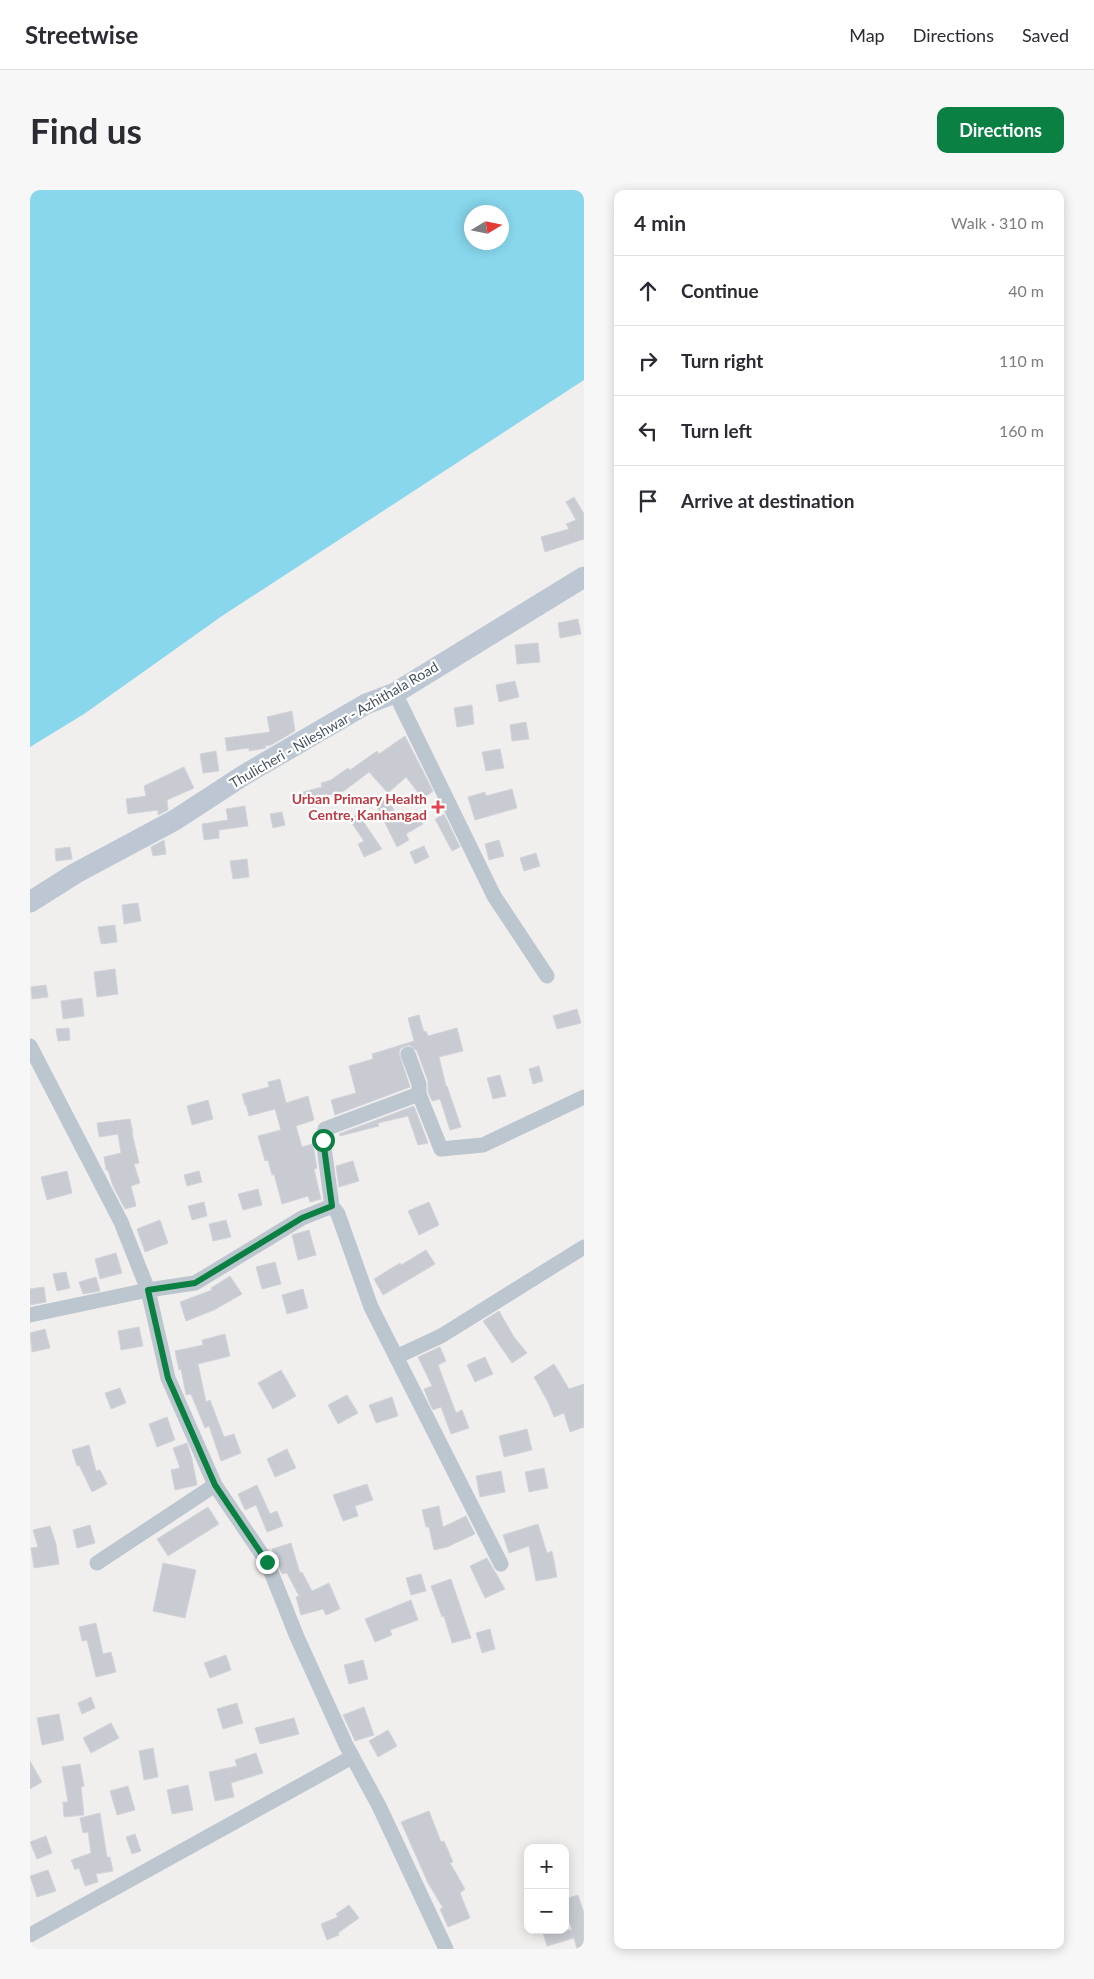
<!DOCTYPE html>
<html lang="en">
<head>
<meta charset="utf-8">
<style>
	:root { --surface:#fff; --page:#f7f7f7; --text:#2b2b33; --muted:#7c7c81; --line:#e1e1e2; --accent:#0b8043 }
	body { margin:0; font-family:Lato,sans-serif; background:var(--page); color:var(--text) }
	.controls { position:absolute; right:15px; bottom:15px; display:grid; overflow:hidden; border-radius:10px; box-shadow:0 2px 12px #0003 }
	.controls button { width:45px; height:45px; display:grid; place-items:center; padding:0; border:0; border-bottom:1px solid var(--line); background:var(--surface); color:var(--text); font:25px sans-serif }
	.compass { position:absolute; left:434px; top:15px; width:45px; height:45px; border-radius:50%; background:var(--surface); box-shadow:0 2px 12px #0003; rotate:80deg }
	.stop { position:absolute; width:15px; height:15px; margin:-11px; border:4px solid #0b8043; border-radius:50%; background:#fff }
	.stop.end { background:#0b8043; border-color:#fff; box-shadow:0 1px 5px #0008 }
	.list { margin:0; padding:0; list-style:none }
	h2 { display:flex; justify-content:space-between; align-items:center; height:65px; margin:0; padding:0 20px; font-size:21px }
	h2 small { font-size:16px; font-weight:400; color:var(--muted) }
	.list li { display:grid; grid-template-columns:32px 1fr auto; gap:15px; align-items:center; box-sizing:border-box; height:70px; padding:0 20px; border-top:1px solid var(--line) }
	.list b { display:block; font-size:19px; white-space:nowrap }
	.list em { font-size:16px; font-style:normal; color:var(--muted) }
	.icon { flex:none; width:28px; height:28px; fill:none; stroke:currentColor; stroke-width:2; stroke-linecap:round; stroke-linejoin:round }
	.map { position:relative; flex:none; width:554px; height:1759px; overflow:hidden; border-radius:10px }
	header { display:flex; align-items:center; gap:30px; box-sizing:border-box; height:70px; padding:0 25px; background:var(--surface); border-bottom:1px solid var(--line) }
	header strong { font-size:24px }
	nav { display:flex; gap:28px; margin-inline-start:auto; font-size:18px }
	.intro { display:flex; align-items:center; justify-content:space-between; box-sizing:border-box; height:120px; padding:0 30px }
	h1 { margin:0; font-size:35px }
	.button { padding:12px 22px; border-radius:10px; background:var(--accent); color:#fff; font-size:18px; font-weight:700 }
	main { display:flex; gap:30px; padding:0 30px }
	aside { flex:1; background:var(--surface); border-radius:10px; box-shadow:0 2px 12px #0003 }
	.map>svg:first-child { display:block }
	.water { fill:#88d7ed; fill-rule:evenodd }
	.building { fill:#c8cbd1; stroke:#d2d4da }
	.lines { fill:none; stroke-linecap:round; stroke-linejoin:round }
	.street { stroke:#bcc6ce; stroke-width:15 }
	.secondary { stroke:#bcc7d3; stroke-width:21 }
	.route { stroke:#0b8043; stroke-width:6 }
	.health-dot { fill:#e0444e; stroke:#fff; stroke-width:2 }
	.labels { text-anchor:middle; stroke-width:4.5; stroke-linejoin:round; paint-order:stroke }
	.street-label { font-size:14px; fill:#46525c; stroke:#fff }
	.health-label { font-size:14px; font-weight:bold; fill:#be3a42; stroke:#fff; text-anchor:end }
</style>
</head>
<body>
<header>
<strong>Streetwise</strong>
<nav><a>Map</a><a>Directions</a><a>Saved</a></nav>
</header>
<div class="intro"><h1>Find us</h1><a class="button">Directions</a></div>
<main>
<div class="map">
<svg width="554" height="1759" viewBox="0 0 554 1759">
	<rect width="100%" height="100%" fill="#f1eeee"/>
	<path class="water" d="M0 0H554V190L192 426 54 524 0 557ZM442 22H472V52H442Z"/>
	<path class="building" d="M544 307 554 324V349L515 362 511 347 539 339 536 334 546 330 536 312Z
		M548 429 551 444 530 448 528 433Z
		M508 453 510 472 487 474 485 455Z
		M485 491 489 507 469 512 466 495Z
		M442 515 444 534 427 537 424 518Z
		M262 521 265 541 241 555 235 556 236 558 219 561V558L197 561 195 548 240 542 237 527Z
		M496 532 499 549 482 551 480 535Z
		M375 546 403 601 393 609 376 587 358 603 339 582 314 601 287 608 288 611 276 615 273 602 292 597 291 593 301 590 318 578 320 580 347 561 349 564Z
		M470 559 474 578 456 581 452 562Z
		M186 561 189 581 173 583 170 564Z
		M154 577 164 598 137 610 138 620 128 625V620L98 624 96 609 116 606 114 596Z
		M482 599 487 618 445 630 438 607 455 602 456 606Z
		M357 607 369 630 386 621 393 634 376 644 379 650 367 657 345 613Z
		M215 616 218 636 189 640V648L174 650 172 634 198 630 196 619Z
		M252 622 255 635 243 638 240 624Z
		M328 624 352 659 334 667 328 654 334 651 319 629Z
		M414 624 430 657 422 661 405 629Z
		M134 650 136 664 123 666 121 657Z
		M469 650 474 666 459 670 455 654Z
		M394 656 399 667 385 674 380 662Z
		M40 657 42 669 26 671 25 659Z
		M506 663 510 676 494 681 490 668Z
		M217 669 219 687 203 689 200 671Z
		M108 713 111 731 94 734 92 715Z
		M85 735 87 752 71 754 68 737Z
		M85 779 88 804 67 807 64 782Z
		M16 795 18 807 2 809 1 797Z
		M52 808 54 826 33 829 31 811Z
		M547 819 551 833 527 839 523 826Z
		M389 825 394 842 396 841 398 846 427 838 433 861 409 867 416 896H417L431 937 420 940 410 909 402 911 398 902V891L387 861 379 855 371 858 369 863 380 897 305 925 301 910 326 903 319 876 343 869 342 864 384 851 378 828Z
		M39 838 40 850 28 851 26 839Z
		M509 876 513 891 503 894 499 879Z
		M470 885 476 906 463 909 457 888Z
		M250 889 256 913 278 906 284 930 266 936 272 957 283 954 287 978 284 979 291 1009 280 1012 278 1006 252 1014 244 984 242 985 238 970 235 971 228 946 251 940 245 919 219 926 216 915H215L212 904 239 897 238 892Z
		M178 910 183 929 162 935 157 916Z
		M384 916 398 953 388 955 378 926 348 933 349 936 310 946 309 944Z
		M100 929 103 943H102L109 973 104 974 110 993 101 996 106 1016 95 1019 83 996 78 980H76L74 967 91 963 88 944 69 947 67 933Z
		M323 971 329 991 309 997 306 976Z
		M37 981 42 1003 17 1010 11 987Z
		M169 981 172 992 157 996 154 985Z
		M228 999 232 1015 213 1020 208 1004Z
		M174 1012 177 1026 162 1030 158 1016Z
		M399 1012 409 1035 389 1045 378 1021Z
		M130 1030 138 1053 115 1062 107 1039Z
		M196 1030 201 1047 183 1051 179 1034Z
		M279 1040 286 1065 268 1070 262 1045Z
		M396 1060 405 1074 353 1105 344 1089 370 1073 371 1075Z
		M86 1063 92 1083 70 1089 65 1069Z
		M245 1072 251 1094 232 1099 226 1077Z
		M36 1082 40 1098 27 1101 23 1084Z
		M200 1086 212 1104 184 1120 156 1131 150 1112 182 1100 181 1098Z
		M66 1087 70 1101 53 1104 49 1092Z
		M14 1097 16 1112 0 1115V1099Z
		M273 1099 278 1118 257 1124 252 1105Z
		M469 1121 484 1147 497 1163 482 1173 453 1131Z
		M109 1137 113 1156 91 1160 88 1141Z
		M15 1139 20 1158 2 1162 0 1143Z
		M195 1144 200 1166 168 1174 176 1212 180 1210 194 1247 204 1244 211 1263 191 1271 179 1236 175 1238 161 1204 156 1205 151 1179 149 1180 145 1161 173 1155 172 1150Z
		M410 1157 416 1171 408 1175 426 1223 432 1220 439 1238 421 1244 411 1217 403 1220 399 1212 394 1199 402 1196 388 1167Z
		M455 1167 463 1184 445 1192 437 1175Z
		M524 1174 539 1199 554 1194V1237L540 1242 534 1223 524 1227 518 1212 504 1187Z
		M251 1180 266 1206 243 1219 228 1193Z
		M90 1198 96 1213 81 1219 75 1203Z
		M317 1205 328 1223 308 1234 298 1215Z
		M362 1207 368 1226 346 1233 339 1215Z
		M137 1227 145 1250 127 1257 119 1234Z
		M497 1239 502 1260 474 1267 469 1246Z
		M157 1253 162 1269 167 1295 145 1300 141 1280 150 1278 143 1258Z
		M59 1255 66 1281 70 1280 77 1294 62 1302 49 1275 47 1276 42 1260Z
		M257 1259 266 1278 245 1287 237 1269Z
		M514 1278 518 1298 499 1302 495 1282Z
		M471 1281 475 1302 450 1307 446 1286Z
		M337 1294 343 1310 325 1316 328 1326 313 1331 303 1305Z
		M227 1295 240 1324 247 1321 253 1336 237 1342 226 1315 215 1320 208 1304Z
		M409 1316 413 1337 436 1326 445 1344 417 1357 404 1360 399 1337H396L392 1320Z
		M178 1317 189 1334 138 1366 127 1349Z
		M508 1334 517 1363 522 1361 527 1387 506 1391 499 1356 479 1363 473 1345Z
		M60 1335 65 1353 47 1358 43 1340Z
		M20 1336 26 1354 29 1374 4 1378 1 1358 8 1357 3 1340Z
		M261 1353 270 1383 272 1382 282 1401 299 1393 310 1419 296 1425 293 1419 271 1425 266 1407 269 1406 257 1383 252 1384 242 1359Z
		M457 1368 475 1399 455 1408 440 1376Z
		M133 1373 166 1380 155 1428 123 1421Z
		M391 1384 396 1401 381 1405 376 1388Z
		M421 1389 441 1448 422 1453 414 1426 412 1427 401 1396Z
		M381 1410 388 1430 360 1440 362 1445 345 1452 335 1429Z
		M66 1433 73 1464 81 1462 86 1482 66 1487 57 1450 52 1451 49 1437Z
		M460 1439 465 1459 452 1463 446 1443Z
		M196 1465 201 1480 180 1488 174 1473Z
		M333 1470 338 1489 319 1494 314 1475Z
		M61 1507 65 1518 52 1524 48 1513Z
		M207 1513 213 1533 193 1539 187 1519Z
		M334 1517 344 1545 325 1551 313 1525Z
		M29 1524 34 1550 12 1555 7 1528Z
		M264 1528 269 1544 230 1554 225 1538Z
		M81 1533 89 1548 61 1563 53 1548Z
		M358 1540 367 1556 348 1567 339 1551Z
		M123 1558 128 1587 114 1590 109 1561Z
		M226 1563 233 1583 201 1593 204 1607 185 1611 179 1582 207 1576 205 1570Z
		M0 1571 12 1592 0 1599Z
		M50 1574 54 1596 51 1597 54 1625 34 1627 33 1612H38L32 1577Z
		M158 1595 163 1620 142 1624 137 1600Z
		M98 1596 105 1620 87 1625 80 1601Z
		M399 1621 411 1652 414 1651 423 1672 420 1673 435 1699 430 1703 440 1728 418 1737 410 1719 413 1718 398 1693 371 1632Z
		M70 1623 77 1667H80L83 1681 66 1684 68 1692 55 1696 49 1678 45 1680 41 1670 61 1663 58 1642 53 1643 50 1628Z
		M105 1644 111 1661 102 1664 96 1647Z
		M16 1646 22 1663 7 1669 0 1652Z
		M18 1680 26 1701 7 1707 0 1686Z
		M548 1705 554 1723V1759H547L544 1748 517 1756 512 1740H542L535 1718V1709Z
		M319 1715 329 1728 308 1743 309 1745 297 1750 291 1734 308 1727 306 1724Z"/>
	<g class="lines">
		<path class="street" d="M365 503 464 706 517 786
			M0 856 91 1032 118 1100 138 1188 185 1295 237 1372 267 1447 316 1555 349 1616 416 1759
			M378 864 389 894V904L411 959 453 955 554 907
			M389 904 295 939 293 950 302 1016 308 1024 341 1117 471 1374
			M0 1125 118 1100 165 1093 272 1028 302 1016
			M366 1167 411 1146 554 1057
			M67 1373 185 1295
			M0 1745 322 1567"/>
		<path class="secondary" d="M0 712 46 683 145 630 214 585 336 514 365 503 554 387"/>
	</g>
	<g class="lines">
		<path class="route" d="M237 1372 185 1295 138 1188 118 1100 165 1093 272 1028 302 1016 293 950"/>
	</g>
	<path class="health-dot" d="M405.5 609.5h5v5h5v5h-5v5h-5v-5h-5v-5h5z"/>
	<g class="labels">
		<g class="street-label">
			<text transform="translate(304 535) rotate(-30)" y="5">Thulicheri - Nileshwar - Azhithala Road</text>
		</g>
		<g class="health-label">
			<text x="397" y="614">Urban Primary Health<tspan x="397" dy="16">Centre, Kanhangad</tspan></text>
		</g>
	</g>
</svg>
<div class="controls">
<button>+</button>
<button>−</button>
</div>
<svg class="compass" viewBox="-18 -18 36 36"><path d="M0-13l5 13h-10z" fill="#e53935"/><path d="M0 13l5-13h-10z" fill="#7c7c81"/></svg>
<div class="stop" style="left:293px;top:950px"></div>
<div class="stop end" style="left:237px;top:1372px"></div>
</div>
<aside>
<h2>4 min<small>Walk · 310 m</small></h2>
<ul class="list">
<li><svg class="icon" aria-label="ahead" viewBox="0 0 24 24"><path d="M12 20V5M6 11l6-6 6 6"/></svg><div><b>Continue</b></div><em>40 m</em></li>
<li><svg class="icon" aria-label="right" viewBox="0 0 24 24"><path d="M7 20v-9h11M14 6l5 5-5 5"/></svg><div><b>Turn right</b></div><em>110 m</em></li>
<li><svg class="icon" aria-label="left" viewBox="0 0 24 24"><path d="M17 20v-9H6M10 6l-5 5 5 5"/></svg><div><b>Turn left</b></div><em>160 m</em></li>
<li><svg class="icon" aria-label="arrive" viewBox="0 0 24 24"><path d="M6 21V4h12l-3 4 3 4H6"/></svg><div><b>Arrive at destination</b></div></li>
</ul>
</aside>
</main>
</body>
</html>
